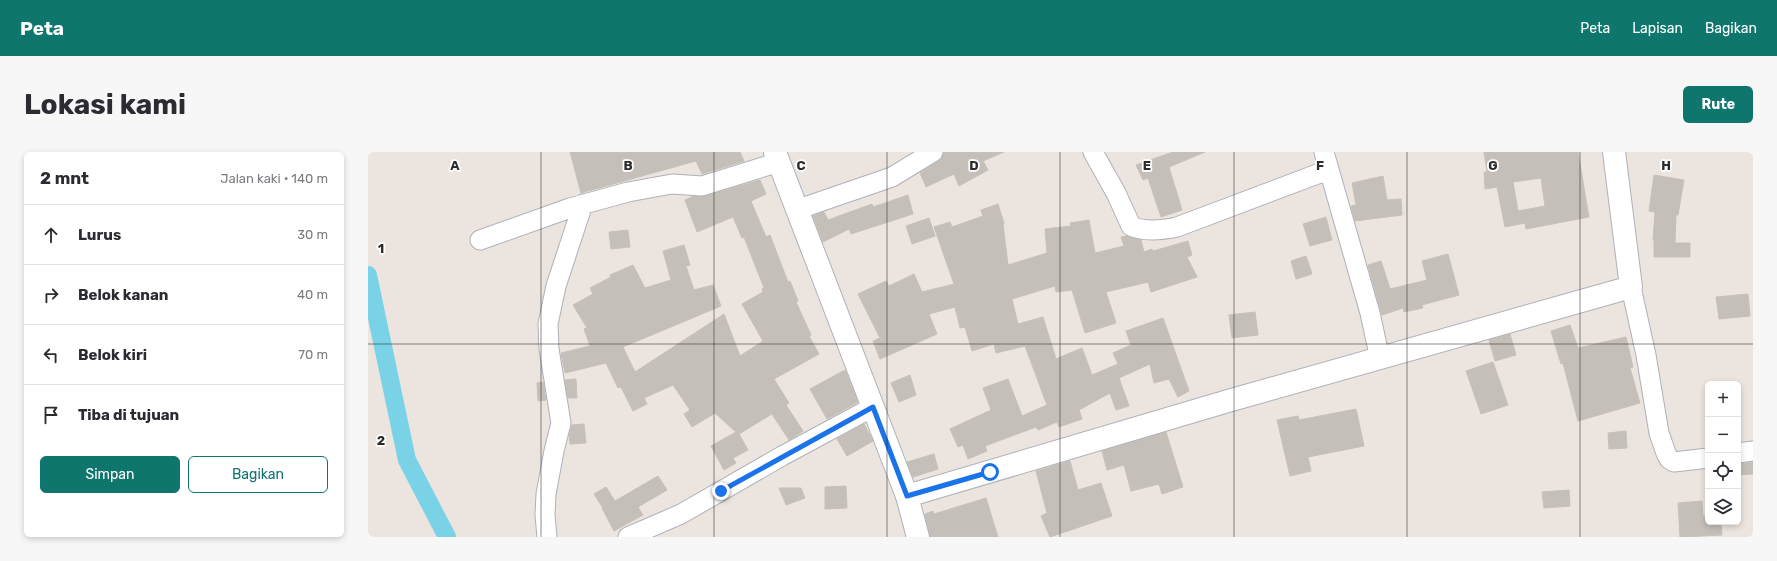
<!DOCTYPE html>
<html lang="id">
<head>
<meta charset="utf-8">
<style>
	:root { --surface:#fff; --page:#f7f7f7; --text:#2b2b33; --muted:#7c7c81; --line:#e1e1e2; --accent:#0f766e }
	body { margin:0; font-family:Rubik,sans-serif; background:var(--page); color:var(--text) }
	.controls { position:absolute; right:12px; bottom:12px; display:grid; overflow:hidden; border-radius:6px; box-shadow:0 2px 6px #0003 }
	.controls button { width:36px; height:36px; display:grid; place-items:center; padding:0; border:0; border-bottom:1px solid var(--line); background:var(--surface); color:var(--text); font:20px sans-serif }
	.stop { position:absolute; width:12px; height:12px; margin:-9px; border:3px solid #1a73e8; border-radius:50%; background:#fff }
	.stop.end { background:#1a73e8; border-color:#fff; box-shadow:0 1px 4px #0008 }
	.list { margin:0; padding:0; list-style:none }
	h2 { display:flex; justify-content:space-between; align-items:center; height:52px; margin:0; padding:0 16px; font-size:17px }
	h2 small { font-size:13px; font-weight:400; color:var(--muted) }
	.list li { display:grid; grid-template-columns:26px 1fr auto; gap:12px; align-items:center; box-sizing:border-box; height:60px; padding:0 16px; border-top:1px solid var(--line) }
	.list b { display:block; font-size:15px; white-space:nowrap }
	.list em { font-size:13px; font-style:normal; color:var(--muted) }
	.actions { display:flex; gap:8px; padding:12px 16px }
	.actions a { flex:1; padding:9px 0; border:1px solid var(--accent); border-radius:6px; text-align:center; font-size:14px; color:var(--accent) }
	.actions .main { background:var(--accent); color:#fff }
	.icon { flex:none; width:22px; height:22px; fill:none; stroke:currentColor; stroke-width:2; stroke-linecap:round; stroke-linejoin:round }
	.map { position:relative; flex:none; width:1385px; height:385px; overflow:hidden; border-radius:6px }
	header { display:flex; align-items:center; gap:24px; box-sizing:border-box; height:56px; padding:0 20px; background:var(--accent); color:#fff }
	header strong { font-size:19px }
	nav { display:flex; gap:22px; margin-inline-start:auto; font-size:14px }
	.intro { display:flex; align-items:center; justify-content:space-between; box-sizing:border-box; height:96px; padding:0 24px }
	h1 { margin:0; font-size:28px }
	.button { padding:10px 18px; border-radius:6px; background:var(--accent); color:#fff; font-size:14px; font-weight:700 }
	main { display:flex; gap:24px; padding:0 24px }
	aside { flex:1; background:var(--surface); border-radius:6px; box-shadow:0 2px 6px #0003 }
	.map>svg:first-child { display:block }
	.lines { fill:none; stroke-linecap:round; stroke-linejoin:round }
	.canal { stroke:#79d2e6; stroke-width:18 }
	.building { fill:#c4c0b9; stroke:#c7c0b8; fill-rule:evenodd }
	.minor-casing { stroke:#aeb1ba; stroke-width:21 }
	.tertiary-casing { stroke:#aeb1ba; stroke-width:24 }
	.secondary-casing { stroke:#aeb1ba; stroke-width:24 }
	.minor { stroke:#fff; stroke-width:19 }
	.tertiary { stroke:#fff; stroke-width:22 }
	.secondary { stroke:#fff; stroke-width:22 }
	.route { stroke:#1a73e8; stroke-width:5 }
	.grid { fill:none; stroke:#2b2b2b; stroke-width:1; stroke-opacity:0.55 }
	.grid-label { font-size:13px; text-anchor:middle; font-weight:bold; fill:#2b2b2b; stroke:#fff; stroke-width:3.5; stroke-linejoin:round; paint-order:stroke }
</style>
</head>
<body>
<header>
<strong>Peta</strong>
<nav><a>Peta</a><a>Lapisan</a><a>Bagikan</a></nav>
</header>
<div class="intro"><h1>Lokasi kami</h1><a class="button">Rute</a></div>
<main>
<aside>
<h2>2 mnt<small>Jalan kaki · 140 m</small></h2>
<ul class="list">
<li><svg class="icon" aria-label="ahead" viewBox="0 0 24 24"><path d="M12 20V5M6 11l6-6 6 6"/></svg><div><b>Lurus</b></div><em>30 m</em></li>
<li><svg class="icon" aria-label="right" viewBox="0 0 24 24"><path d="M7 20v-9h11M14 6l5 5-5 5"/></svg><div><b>Belok kanan</b></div><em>40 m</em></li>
<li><svg class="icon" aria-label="left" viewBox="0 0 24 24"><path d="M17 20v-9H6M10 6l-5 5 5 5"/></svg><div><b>Belok kiri</b></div><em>70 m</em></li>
<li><svg class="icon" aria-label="arrive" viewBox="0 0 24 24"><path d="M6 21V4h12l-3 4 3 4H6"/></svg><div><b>Tiba di tujuan</b></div></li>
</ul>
<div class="actions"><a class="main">Simpan</a><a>Bagikan</a></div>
</aside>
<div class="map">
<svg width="1385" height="385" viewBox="0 0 1385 385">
	<rect width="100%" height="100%" fill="#ece4de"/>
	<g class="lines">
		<path class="canal" d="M0 123 39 308 79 385"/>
	</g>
	<path class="building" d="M202 0H372L376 9 334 22 328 9 213 41Z
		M576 0H636L615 9 620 18 591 34 586 22 558 35 552 21 571 9Z
		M805 0H837L801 15 814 58 793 65 780 26 775 28 768 13Z
		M1116 0H1210L1221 65 1158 77 1157 71 1137 75 1129 35 1117 37 1116 20H1119ZM1173 26 1177 54 1150 59 1145 30Z
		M1286 23 1316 28 1310 63H1308L1307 91H1322V105H1286V88H1285L1287 60 1281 59Z
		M1015 24 1019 48 1033 47 1034 63 987 69 983 54 988 53 984 31Z
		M392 28 398 42 383 49 398 85 402 83 420 130 422 129 430 149 428 150 443 183 441 184 451 202 406 227 421 251 418 253 435 279 421 288 404 262 371 282 380 298 365 306 368 311 356 318 343 294 368 280 347 261 324 275 316 262 322 258 305 233 276 246 279 252 265 259 253 235 250 236 238 211 197 221 193 201 222 194 216 177 219 176 205 153 225 142 222 136 243 125 242 123 265 113 277 136 303 128 295 99 316 93 322 113 318 114 326 138 345 133 353 154 255 195 267 220 356 162 372 204 395 189 374 152 395 140 394 137 396 136 376 85 374 86 365 65 329 80 317 48 326 44H337Z
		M540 43 545 62 483 82 481 77 455 90 445 64 456 60 460 68 504 52 505 55Z
		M630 52 636 71 635 72 640 113 679 101 677 77 703 74 702 71 721 68 727 101 756 94 753 85 758 84 773 88 776 100 784 97 785 99 820 89 824 103 819 105 829 125 783 140 780 130 738 140 748 171 717 181 704 138 688 140 687 134 644 147 650 172 675 165 688 207 714 196 724 223 750 212 745 201 763 193 758 179 795 166 821 239 810 245 801 227 786 231 782 212 751 226 761 254 748 258 742 241 711 258 714 267 691 275 689 270 670 278 668 275 617 294 619 299 600 307 595 293 590 295 582 277 623 258 615 236 640 227 654 264 679 253 657 194 628 201 626 192 604 199 597 175 592 176 587 155 561 162 569 182 512 207 505 189 512 186 490 142 518 129 521 134 546 122 554 140 586 132 566 75 582 70 584 75 615 64 613 58Z
		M958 65 964 88 942 94 935 72Z
		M561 66 567 84 544 92 538 74Z
		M260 78 262 95 243 97 241 80Z
		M1080 102 1091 143 1054 153 1055 156 1036 160 1035 156 1014 163 1000 113 1013 109 1022 137 1059 128 1054 109Z
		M938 104 944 122 928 127 923 109Z
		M1380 142 1382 164 1351 167 1348 145Z
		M887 160 890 183 864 186 861 163Z
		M1202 173 1210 196 1258 185 1265 215 1262 216 1272 251 1210 269 1195 211 1193 212 1183 179Z
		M1142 182 1148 203 1127 209 1121 188Z
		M1125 210 1140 253 1113 262 1098 219Z
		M477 218 490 250 459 267 442 237Z
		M542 223 548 243 531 250 523 231Z
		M208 227 209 246H200L197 228Z
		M175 230 178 248 170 249 169 231Z
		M988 257 996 294 940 305 943 319 922 324 909 268 930 264 931 268Z
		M216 272 218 291 202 292 201 284 204 273Z
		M496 272 505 289 479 304 469 287Z
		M1258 279 1259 296 1241 297 1240 281Z
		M798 280 815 335 794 342 791 332 763 339 756 313 739 318 734 299Z
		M566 302 570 317 545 325 539 310Z
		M702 309 710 338 733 331 744 364 682 385 673 364 679 361 668 319Z
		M1385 310V322L1370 323V312Z
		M290 324 299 338 270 355 275 363 246 379 234 356H235L226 342 238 335 247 349Z
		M478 334 479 356 457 357V335Z
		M411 336H433L437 346 418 353Z
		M1201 338 1202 354 1176 356 1174 340Z
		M618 346 630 385H562L557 362 565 359 566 362Z
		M1334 349 1335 364H1340V370H1353L1354 383 1312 385 1310 351Z"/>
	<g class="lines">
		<defs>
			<path id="minor" d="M725 0 748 41 763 74C776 80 795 78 809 75L960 18
				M956 0 1002 161 1012 207
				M428 58 524 25 565 0
				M112 88 202 56 260 40 304 32 334 34 411 10
				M1263 135 1278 203 1291 281 1298 301 1301 307 1306 310 1340 306
				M1370 301 1385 299
				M179 385 177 363 178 342 186 299 193 271 181 197 180 172 188 134 215 52
				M260 385 313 362 414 304 505 255"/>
			<path id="tertiary" d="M539 344 860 249 1263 135 1246 0"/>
			<path id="secondary" d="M407 0 539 344 550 385"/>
		</defs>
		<use href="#minor" class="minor-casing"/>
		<use href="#tertiary" class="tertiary-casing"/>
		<use href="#secondary" class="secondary-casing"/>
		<use href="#minor" class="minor"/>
		<use href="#tertiary" class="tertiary"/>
		<use href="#secondary" class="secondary"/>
	</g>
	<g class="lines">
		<path class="route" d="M353 339 505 255 539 344 622 320"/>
	</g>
	<path class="grid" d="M173 0V385M346 0V385M519 0V385M692 0V385M866 0V385M1039 0V385M1212 0V385M0 192H1385"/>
	<g class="grid-label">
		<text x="87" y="18">A</text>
		<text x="260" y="18">B</text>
		<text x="433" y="18">C</text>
		<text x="606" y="18">D</text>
		<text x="779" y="18">E</text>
		<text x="952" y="18">F</text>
		<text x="1125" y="18">G</text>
		<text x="1298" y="18">H</text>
		<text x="13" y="101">1</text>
		<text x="13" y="293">2</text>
	</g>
</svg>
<div class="controls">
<button>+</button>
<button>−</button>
<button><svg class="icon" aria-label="locate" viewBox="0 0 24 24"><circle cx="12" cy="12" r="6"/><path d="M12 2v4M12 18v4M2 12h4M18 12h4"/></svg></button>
<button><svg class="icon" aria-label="layers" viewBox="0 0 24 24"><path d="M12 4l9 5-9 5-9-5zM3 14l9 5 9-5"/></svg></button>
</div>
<div class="stop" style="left:622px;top:320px"></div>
<div class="stop end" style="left:353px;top:339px"></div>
</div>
</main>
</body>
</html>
